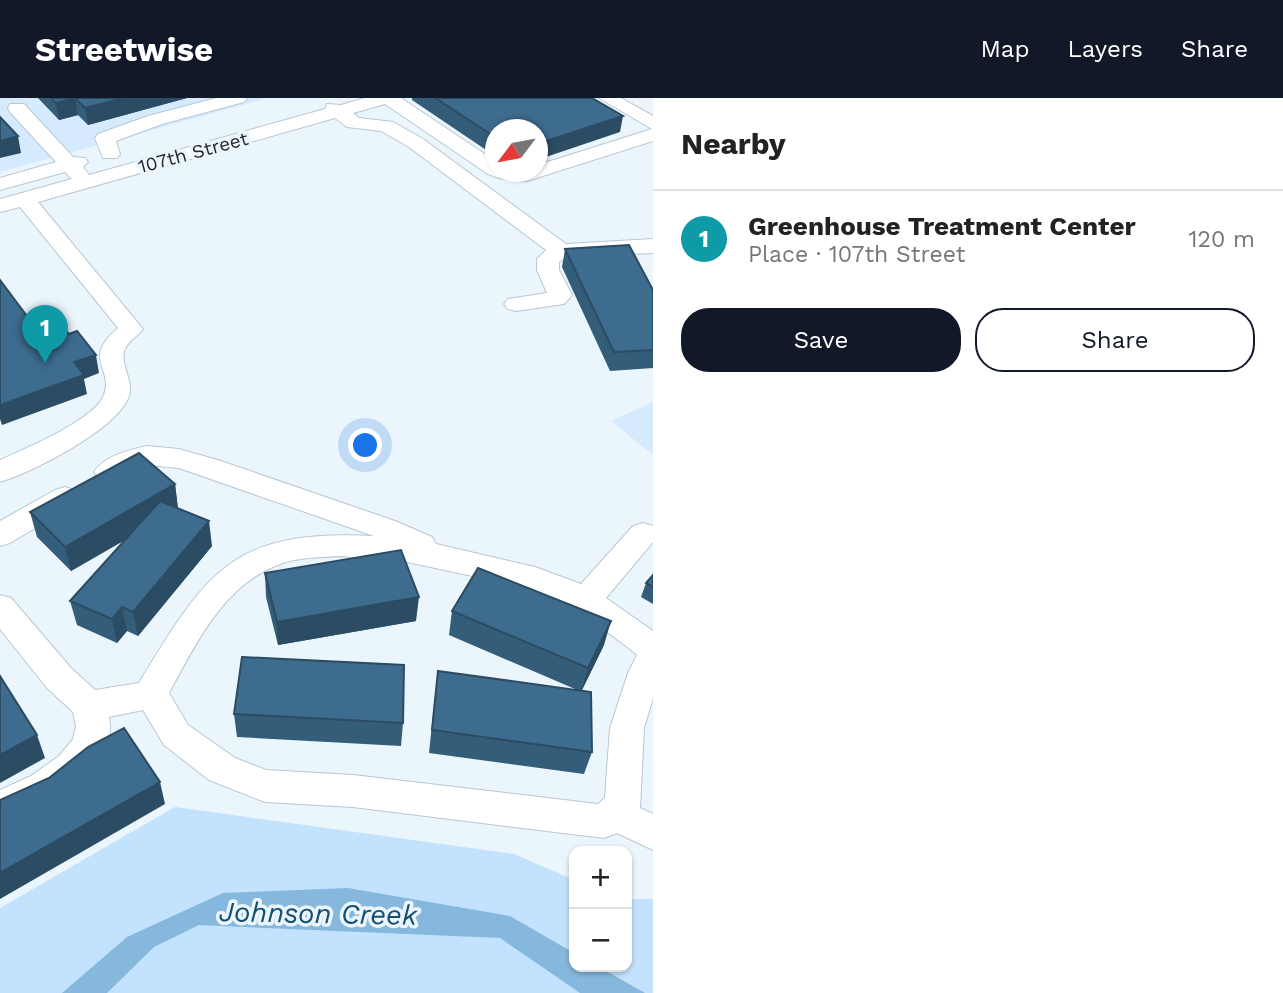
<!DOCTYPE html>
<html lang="en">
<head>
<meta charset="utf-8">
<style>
	:root { --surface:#fff; --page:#f2f2f2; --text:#222; --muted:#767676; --line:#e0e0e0; --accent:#111827 }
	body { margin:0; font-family:"Work Sans",sans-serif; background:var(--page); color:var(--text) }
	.controls { position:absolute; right:21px; bottom:21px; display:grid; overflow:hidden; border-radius:14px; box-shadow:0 2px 5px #0004 }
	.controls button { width:63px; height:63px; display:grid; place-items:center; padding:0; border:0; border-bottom:2px solid var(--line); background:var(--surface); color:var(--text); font:35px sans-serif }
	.compass { position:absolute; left:485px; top:21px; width:63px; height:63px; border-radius:50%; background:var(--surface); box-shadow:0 2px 5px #0004; rotate:238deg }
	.you { position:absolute; left:366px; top:348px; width:24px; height:24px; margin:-18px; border:5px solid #fff; border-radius:50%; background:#1a73e8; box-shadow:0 0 0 10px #1a73e833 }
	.badge { display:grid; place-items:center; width:46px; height:46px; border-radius:50%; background:var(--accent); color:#fff; font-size:23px; font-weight:700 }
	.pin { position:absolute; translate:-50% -58px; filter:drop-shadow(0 2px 4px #0008) }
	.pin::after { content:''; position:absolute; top:37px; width:24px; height:21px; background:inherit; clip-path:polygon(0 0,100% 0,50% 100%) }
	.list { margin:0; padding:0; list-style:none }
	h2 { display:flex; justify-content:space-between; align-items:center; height:91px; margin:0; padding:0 28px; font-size:30px }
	h2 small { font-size:23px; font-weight:400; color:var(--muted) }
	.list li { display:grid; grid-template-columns:46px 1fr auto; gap:21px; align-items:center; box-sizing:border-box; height:98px; padding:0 28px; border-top:2px solid var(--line) }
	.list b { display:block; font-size:26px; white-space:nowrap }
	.list p { margin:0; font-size:23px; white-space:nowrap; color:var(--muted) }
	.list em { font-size:23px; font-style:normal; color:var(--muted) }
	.actions { display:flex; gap:14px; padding:21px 28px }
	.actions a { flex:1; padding:16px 0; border:2px solid var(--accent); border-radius:28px; text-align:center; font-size:24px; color:var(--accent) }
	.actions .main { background:var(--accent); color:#fff }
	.map { position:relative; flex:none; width:653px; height:895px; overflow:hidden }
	header { display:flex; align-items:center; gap:42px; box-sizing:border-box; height:98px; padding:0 35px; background:var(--accent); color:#fff }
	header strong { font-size:33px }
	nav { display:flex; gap:38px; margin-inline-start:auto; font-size:24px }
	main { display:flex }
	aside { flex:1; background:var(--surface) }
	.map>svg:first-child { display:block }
	.built { fill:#d5ebfd }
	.green { fill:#c2e2fd }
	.water { fill:#86b7dc }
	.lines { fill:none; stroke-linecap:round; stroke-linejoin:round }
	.minor-casing { stroke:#b8c7d3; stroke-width:2 }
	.minor { fill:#fff; fill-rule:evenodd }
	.wall { fill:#345d7a }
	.shaded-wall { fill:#2b4c63 }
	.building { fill:#3d6c8e; stroke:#2b4c63; stroke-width:2 }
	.labels { text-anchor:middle; stroke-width:7; stroke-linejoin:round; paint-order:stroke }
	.far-street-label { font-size:19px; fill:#1f252a; stroke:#ebf5fc }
	.near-water-label { font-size:28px; font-style:italic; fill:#174f74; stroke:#ebf5fc }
</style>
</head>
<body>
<header>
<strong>Streetwise</strong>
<nav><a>Map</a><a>Layers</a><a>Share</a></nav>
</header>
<main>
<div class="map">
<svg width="653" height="895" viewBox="0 0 653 895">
	<rect width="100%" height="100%" fill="#ebf5fc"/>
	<path class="built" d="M0 0H268L0 74Z
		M653 304V357L611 323Z"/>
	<path class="green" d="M175 709 514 756 574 782V869H627V801H653V895H0V810Z"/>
	<path class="water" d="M348 790 510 818 574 855V869H599L645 895H580L500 840 199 827 154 849 107 895H62L127 839 223 795Z"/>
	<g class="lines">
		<defs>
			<path id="minor" d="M217 0H247L244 4 162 26 116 43 120 56 117 60H103L95 40 98 36 148 18Z
				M365 0H401L495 63V74H538V67L652 31 599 0H621L653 18V43L527 83 499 80 488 76 385 6 353 15 359 20 393 24 423 41 566 146 653 141V155L566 159 559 164V172L572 197 564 206 516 213 508 211 504 206 508 201 547 195 537 172V161L546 152 409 49 381 33 347 29 335 20 38 104 143 231C138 238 128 243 125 251 119 266 134 282 129 298 118 331 33 374 0 384V362C24 351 92 323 103 299 116 271 80 262 118 230L20 109 0 114V101L72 81 65 74 0 92V80L56 64 10 14 8 10 10 6H24L73 59 85 60 88 64 83 69 89 77 325 11 327 6 341 7Z
				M147 348 179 351 221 363 395 423 432 439 436 446 535 469 581 486 633 428 643 425 653 428V444L606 500 653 533V600L644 630 640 710 653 716V752L617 735 604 740 353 709 265 704 209 682 164 647 143 612 109 619C120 675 41 710 0 725V692L31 678 59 658 73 641 76 628 73 614 47 590 0 531V497L11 500 71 570 95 592 139 585C207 473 232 431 374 438L179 370 147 367 118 381 108 384 98 381 94 374C104 358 129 352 147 348ZM342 458 407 464 533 491 579 513 630 551 637 557 628 575 610 630 605 700 598 706 353 677 266 672 235 660 188 627 169 595C197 544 224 485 283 465 302 459 322 459 342 458Z
				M65 389 75 392 79 399 75 406 10 445 0 448V423L55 392Z"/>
		</defs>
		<use href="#minor" class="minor-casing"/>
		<use href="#minor" class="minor"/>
	</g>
	<path class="wall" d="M38 0H187L88 27 78 17 59 22Z
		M412 0H592L620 34 495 32V58L412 2Z
		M565 151 653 192V270L610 273 562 169Z
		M175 386 178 411 212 448 138 538 127 533 117 545 77 527 70 503 125 442 71 473 37 439 30 414Z
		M265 475 416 523 278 547 266 499Z
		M653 477V506L641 499 646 485Z
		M452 513 604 547 582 592 592 654 584 676 429 655 435 597 575 591 449 537Z
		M234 616 403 625 401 648 237 639Z"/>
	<path class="shaded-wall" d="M75 0 78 17 59 22 56 5Z
		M124 0H187L88 27 85 10Z
		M623 18 620 34 537 62V46Z
		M18 38 21 55 0 60V43Z
		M96 257 99 275 84 281 87 296 2 327 0 321V307L74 264Z
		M175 386 178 411 71 473 65 449Z
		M209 423 212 448 138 538 133 514Z
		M419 499 416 523 278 547 277 524Z
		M122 509 127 533 117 545 112 521Z
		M611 523 604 547 581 594 588 570Z
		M37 637 45 660 0 685V657Z
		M160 684 165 706 0 801V775Z"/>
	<path class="building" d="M51 0H124L85 10 75 0 56 5Z
		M435 0H592L623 18 537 46V32H495V39Z
		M0 19 18 38 0 43Z
		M629 147 653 192V252L614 254 565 151Z
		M0 182 39 234 61 226 69 236 77 233 96 257 74 264 84 277 0 307Z
		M139 355 175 386 65 449 30 414Z
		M160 403 209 423 133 514 122 509 112 521 70 503Z
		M401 452 419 499 277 524 265 475Z
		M478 470 611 523 588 570 452 513Z
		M653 477V489L646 485Z
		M242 559 404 567 403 625 234 616Z
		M438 573 591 594 592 654 432 632Z
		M0 578 37 637 0 657Z
		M124 630 160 684 0 775V702L49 680 88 649Z"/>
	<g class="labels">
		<g class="far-street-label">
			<text transform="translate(193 54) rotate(-15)" y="7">107th Street</text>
		</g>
		<g class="near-water-label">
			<text transform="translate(318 815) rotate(1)" y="10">Johnson Creek</text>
		</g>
	</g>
</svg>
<div class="controls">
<button>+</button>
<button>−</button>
</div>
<svg class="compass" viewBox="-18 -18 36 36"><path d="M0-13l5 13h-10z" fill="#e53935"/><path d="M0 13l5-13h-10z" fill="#767676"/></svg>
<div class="you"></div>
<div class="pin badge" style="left:45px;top:265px;background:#0f9aa8">1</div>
</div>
<aside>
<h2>Nearby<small></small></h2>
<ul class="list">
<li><span class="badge" style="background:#0f9aa8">1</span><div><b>Greenhouse Treatment Center</b><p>Place · 107th Street</p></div><em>120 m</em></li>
</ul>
<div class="actions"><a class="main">Save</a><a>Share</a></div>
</aside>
</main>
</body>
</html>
